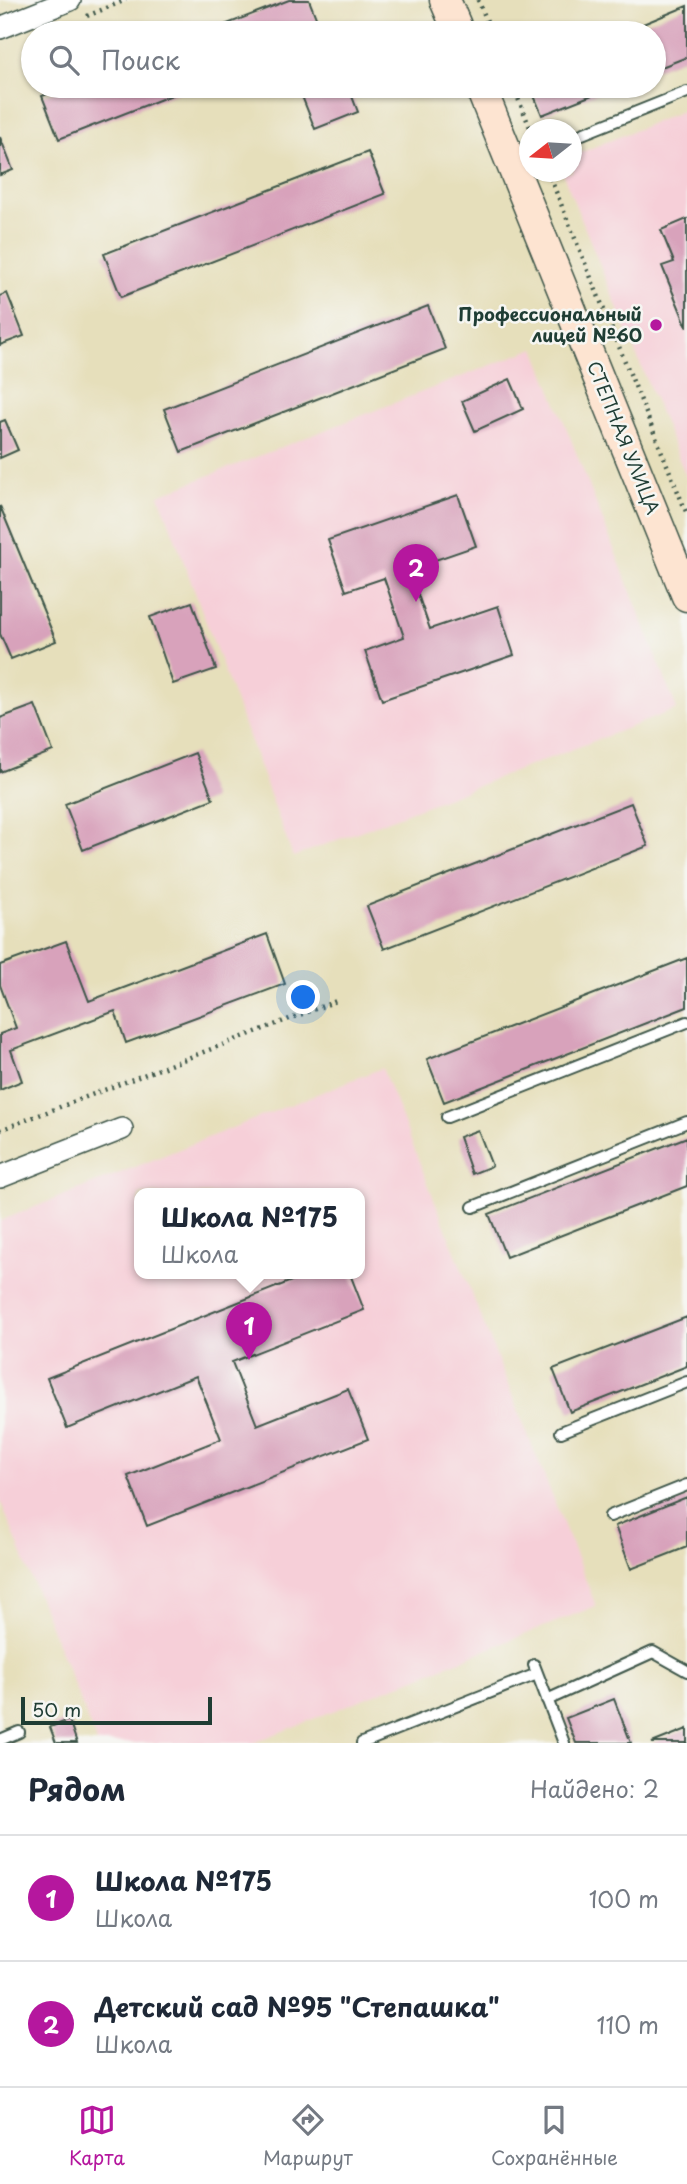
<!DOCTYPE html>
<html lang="ru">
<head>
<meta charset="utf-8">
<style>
	:root { --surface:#fff; --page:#f6f6f7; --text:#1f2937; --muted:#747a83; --line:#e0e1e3; --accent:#b5179e }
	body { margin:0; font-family:"Playpen Sans",sans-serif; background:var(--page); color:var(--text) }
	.compass { position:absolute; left:519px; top:119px; width:63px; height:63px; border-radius:50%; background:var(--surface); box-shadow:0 2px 5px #0004; rotate:253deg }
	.scale { position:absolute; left:21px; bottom:18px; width:191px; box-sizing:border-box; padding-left:7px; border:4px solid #1f3d34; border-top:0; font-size:19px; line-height:24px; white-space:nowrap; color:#1f3d34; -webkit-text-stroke:5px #f6f6f2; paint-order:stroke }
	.you { position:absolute; left:304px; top:998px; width:24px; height:24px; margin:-18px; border:5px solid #fff; border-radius:50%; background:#1a73e8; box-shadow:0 0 0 10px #1a73e833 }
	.badge { display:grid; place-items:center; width:46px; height:46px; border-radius:50%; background:var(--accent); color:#fff; font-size:23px; font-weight:700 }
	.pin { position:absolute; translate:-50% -58px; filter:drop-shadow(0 2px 4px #0008) }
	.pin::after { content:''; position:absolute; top:37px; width:24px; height:21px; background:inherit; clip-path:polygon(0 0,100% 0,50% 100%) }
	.popup { position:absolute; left:134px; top:1188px; width:231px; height:91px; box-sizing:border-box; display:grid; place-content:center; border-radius:14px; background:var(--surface); filter:drop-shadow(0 2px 5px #0005); font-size:23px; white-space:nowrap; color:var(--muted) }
	.popup b { font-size:26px; color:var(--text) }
	.popup::after { content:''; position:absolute; left:50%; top:100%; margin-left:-14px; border:14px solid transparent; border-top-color:var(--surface) }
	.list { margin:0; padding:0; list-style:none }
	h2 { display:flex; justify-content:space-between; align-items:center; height:91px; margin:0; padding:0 28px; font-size:30px }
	h2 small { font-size:23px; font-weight:400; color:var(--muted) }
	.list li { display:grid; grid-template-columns:46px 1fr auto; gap:21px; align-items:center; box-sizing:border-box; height:126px; padding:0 28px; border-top:2px solid var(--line) }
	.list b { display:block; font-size:26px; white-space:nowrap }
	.list p { margin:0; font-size:23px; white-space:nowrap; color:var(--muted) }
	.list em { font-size:23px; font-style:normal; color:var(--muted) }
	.icon { flex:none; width:38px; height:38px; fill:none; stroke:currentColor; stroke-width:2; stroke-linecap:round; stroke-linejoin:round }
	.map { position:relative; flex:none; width:687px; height:1743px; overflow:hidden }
	.search { position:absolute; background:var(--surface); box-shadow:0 2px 5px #0004; left:21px; right:21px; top:21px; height:77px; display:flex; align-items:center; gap:18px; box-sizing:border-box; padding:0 24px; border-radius:38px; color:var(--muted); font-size:26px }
	.sheet { height:343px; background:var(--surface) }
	nav { display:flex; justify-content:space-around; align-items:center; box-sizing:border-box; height:98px; border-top:2px solid var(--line); background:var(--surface); font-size:19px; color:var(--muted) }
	nav a { display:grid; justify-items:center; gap:4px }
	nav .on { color:var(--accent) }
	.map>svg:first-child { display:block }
	.built { fill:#f6cfd8; fill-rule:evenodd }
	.building { fill:#d8a2bb }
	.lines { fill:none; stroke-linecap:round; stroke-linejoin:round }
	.lane-casing { stroke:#3d5548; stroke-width:14 }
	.street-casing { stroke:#3d5548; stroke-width:24 }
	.secondary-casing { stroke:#3d5548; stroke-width:33 }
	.path { stroke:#3d5548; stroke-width:4.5; stroke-dasharray:2 5; stroke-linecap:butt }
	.lane { stroke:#fff; stroke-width:10 }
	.street { stroke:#fff; stroke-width:21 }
	.secondary { stroke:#fde4d1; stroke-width:30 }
	.poi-dot { fill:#b5179e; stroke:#f6f6f2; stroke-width:2.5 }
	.labels { text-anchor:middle; stroke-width:5; stroke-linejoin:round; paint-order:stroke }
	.poi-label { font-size:18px; font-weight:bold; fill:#1f3d34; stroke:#f6f6f2; text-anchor:end }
	.street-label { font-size:18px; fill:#1f3d34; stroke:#f6f6f2 }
</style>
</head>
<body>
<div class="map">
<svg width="687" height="1743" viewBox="0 0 687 1743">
	<rect width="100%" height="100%" fill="#f6f6f2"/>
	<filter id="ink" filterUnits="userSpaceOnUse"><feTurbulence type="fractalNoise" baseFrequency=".0143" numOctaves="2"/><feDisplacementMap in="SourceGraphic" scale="14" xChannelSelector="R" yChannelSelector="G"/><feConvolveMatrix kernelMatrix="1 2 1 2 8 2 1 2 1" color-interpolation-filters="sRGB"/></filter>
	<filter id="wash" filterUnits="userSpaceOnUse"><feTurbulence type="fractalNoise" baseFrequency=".00686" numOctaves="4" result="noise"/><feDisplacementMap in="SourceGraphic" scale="28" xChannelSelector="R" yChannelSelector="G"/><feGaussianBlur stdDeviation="1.57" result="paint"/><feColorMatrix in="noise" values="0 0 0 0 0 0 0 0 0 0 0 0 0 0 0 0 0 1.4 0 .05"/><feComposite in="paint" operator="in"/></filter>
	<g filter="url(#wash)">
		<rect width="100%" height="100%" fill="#e6dfbb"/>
		<path class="built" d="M687 109V479L562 172H572V156Z
			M535 348 677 709 293 857 159 495Z
			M382 1068 596 1606 253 1743H97L0 1500V1221ZM139 1194H359V1274H139Z"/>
		<g id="blocks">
			<path class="building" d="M289 0H309L322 33H204Z
				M687 6V57L654 70V33H621Z
				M69 86H195L59 139 42 96Z
				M298 86H348L358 112 315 129Z
				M530 86H615L542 115Z
				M0 137 13 170 0 175Z
				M368 152 385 194 121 297 104 254Z
				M687 219V327L662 266 674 262 661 230Z
				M7 293 24 336 0 345V296Z
				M428 306 445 349 181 452 164 409Z
				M510 379 523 409 475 431 462 401Z
				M5 420 18 450 0 458V422Z
				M458 495 476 546 409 569 430 629 498 606 514 655 382 700 365 651 404 637 384 578 346 591 328 540Z
				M0 506 56 641 11 659 0 634Z
				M192 602 216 669 173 684 150 617Z
				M35 705 53 751 0 772V718Z
				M195 753 213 799 83 850 65 804Z
				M631 803 648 846 384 949 367 906Z
				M267 934 285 984 126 1043 115 1011 11 1050 22 1081 0 1090V1034L16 1028 0 985V965L66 941 89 1001Z
				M687 958V1007L444 1102 427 1059Z
				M478 1130 492 1166 472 1174 459 1137Z
				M687 1137V1186L506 1257 489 1214Z
				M309 1274H350L364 1310 232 1362 257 1425 348 1389 368 1439 147 1526 128 1476 221 1439 196 1376 67 1428 47 1378Z
				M687 1317V1366L570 1412 553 1369Z
				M687 1497V1547L631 1569 615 1526Z
				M614 1699 631 1743H576L566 1718Z
				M69 1720 77 1743H56L50 1727Z
				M687 1729V1743H652Z"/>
		</g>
	</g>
	<g filter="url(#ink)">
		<use href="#blocks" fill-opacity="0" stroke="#3d5548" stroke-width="2"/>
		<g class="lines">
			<defs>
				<path id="lane" d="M572 138 687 92
					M447 1117 687 1022
					M473 1207 687 1122
					M561 1432 687 1382
					M610 1516 687 1485
					M534 1665 564 1743
					M547 1700 653 1652 687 1671
					M0 1740 19 1732
					M362 1743 537 1674"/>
				<path id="street" d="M0 28 70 0
					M0 1177 122 1129"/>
				<path id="secondary" d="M445 0 459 33
					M480 86 687 596"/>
			</defs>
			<use href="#lane" class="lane-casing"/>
			<use href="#street" class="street-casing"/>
			<use href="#secondary" class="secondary-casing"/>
			<path class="path" d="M478 0 492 33
				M87 16 126 0
				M513 86 531 130
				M548 172 687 514
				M0 1130 339 1000"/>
			<use href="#lane" class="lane"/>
			<use href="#street" class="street"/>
			<use href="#secondary" class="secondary"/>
		</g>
	</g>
	<circle class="poi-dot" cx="656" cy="325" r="7"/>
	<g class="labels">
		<g class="poi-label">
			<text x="642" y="321">Профессиональный<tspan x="642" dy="21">лицей №60</tspan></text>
		</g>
		<g class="street-label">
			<text transform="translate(623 438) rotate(68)" y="6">СТЕПНАЯ УЛИЦА</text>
		</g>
	</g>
</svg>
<svg class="compass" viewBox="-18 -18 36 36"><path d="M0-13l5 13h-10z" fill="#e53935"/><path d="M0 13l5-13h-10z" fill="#747a83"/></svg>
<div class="scale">50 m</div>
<div class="you"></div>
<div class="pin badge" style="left:249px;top:1360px">1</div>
<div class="popup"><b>Школа №175</b>Школа</div>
<div class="pin badge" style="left:416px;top:602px">2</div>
<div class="search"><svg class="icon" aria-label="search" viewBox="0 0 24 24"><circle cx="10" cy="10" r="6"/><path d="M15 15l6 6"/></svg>Поиск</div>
</div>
<section class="sheet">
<h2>Рядом<small>Найдено: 2</small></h2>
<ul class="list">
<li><span class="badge">1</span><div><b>Школа №175</b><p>Школа</p></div><em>100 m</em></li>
<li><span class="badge">2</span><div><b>Детский сад №95 &quot;Степашка&quot;</b><p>Школа</p></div><em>110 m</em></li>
</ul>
</section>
<nav>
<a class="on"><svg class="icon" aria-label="map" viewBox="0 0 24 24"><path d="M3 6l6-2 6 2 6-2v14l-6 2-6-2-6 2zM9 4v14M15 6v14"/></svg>Карта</a>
<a><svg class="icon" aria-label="directions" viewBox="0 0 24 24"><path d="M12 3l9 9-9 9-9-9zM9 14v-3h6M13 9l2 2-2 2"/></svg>Маршрут</a>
<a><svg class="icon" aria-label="saved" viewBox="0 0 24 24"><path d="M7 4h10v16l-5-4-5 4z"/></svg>Сохранённые</a>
</nav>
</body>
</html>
